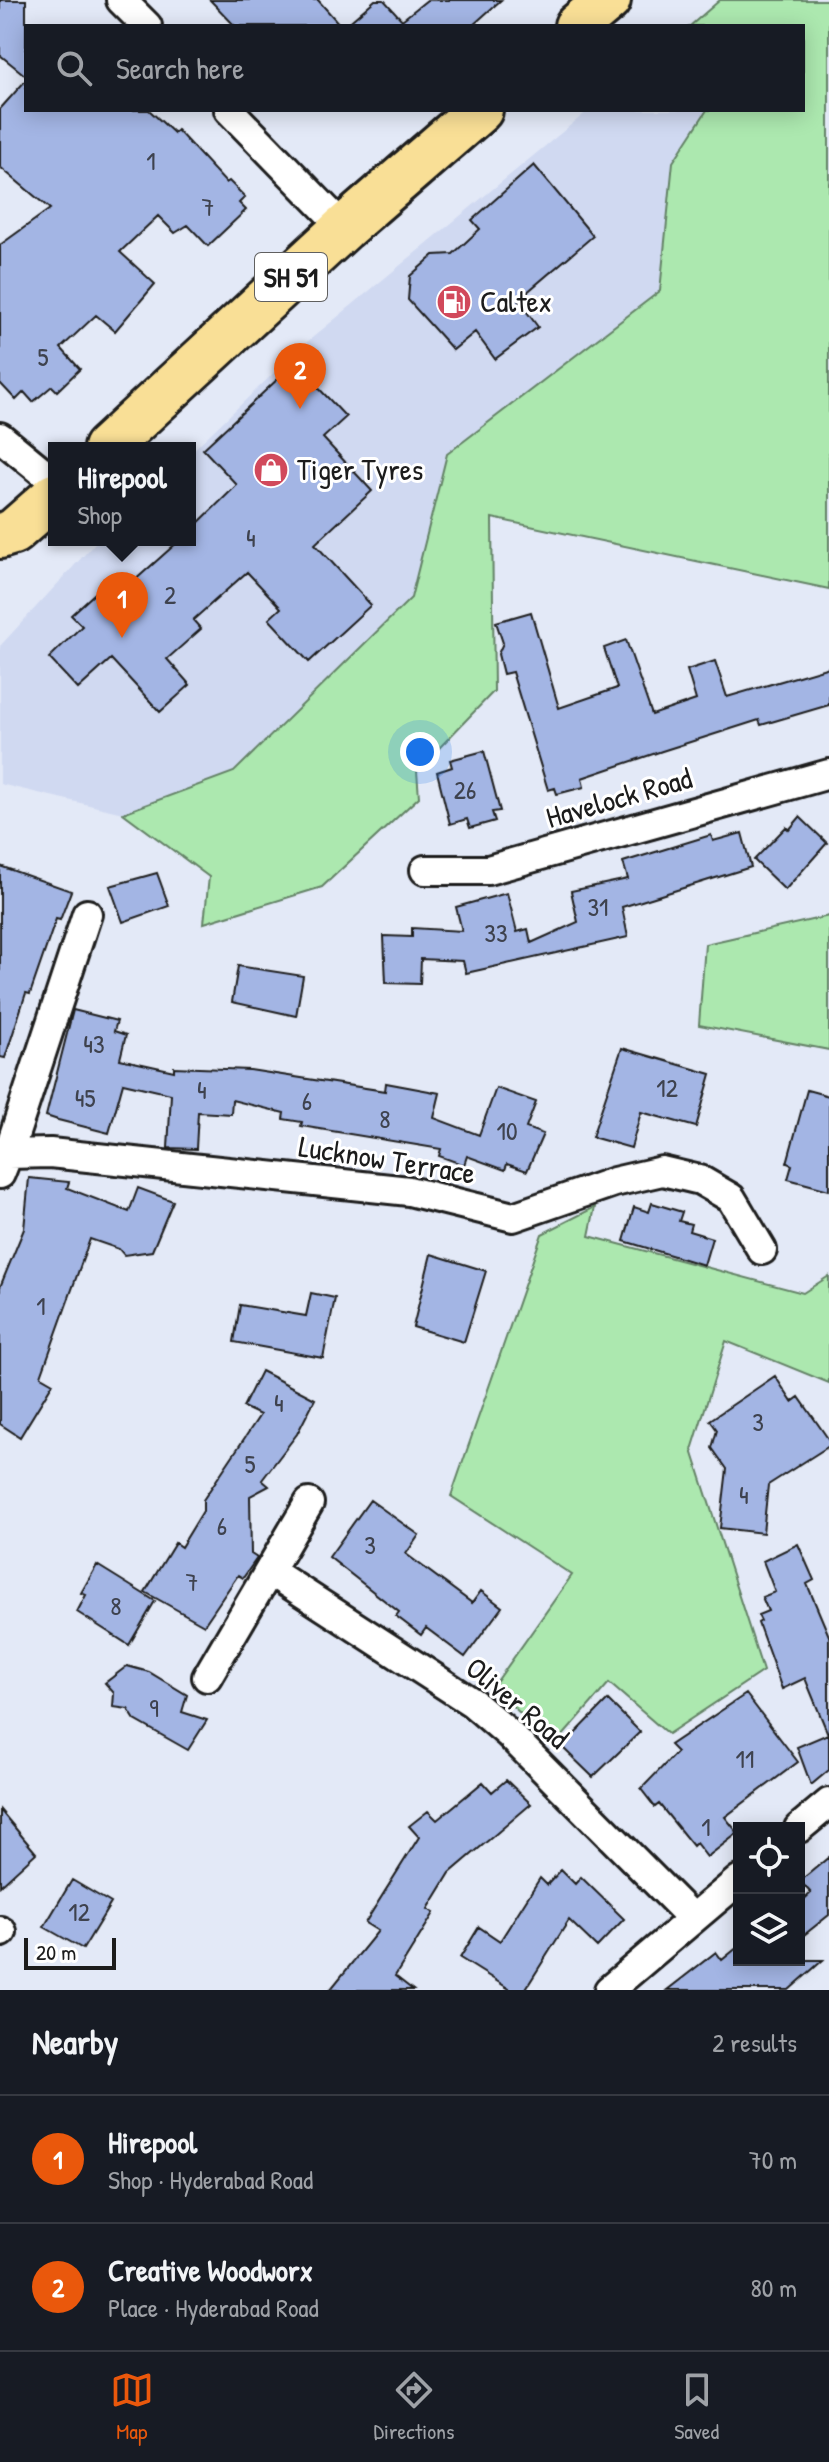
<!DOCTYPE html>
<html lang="en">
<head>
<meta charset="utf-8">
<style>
	:root { --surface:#171b24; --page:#242831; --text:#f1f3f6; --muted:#9ea1a6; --line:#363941; --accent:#ea580c }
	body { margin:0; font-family:"Patrick Hand",sans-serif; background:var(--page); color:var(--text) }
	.controls { position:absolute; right:24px; bottom:24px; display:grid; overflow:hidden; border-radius:0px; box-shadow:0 4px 20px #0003 }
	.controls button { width:72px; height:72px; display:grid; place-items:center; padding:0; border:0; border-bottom:2px solid var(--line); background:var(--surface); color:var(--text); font:40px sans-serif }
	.scale { position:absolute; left:24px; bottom:20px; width:92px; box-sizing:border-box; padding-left:8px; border:4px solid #1c1c1c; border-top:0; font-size:22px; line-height:28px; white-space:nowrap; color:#1c1c1c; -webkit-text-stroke:6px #fff; paint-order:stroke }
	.you { position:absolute; left:420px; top:752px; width:28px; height:28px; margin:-20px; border:6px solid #fff; border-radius:50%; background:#1a73e8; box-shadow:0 0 0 12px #1a73e833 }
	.badge { display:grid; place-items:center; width:52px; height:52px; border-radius:50%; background:var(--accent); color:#fff; font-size:26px; font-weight:700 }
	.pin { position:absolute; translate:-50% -66px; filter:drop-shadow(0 2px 4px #0008) }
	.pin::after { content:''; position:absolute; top:42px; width:28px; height:24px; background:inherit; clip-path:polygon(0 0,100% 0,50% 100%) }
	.popup { position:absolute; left:48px; top:442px; width:148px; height:104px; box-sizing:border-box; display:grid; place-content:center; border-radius:0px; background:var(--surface); filter:drop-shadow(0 2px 6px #0005); font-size:26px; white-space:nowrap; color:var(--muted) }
	.popup b { font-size:30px; color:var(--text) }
	.popup::after { content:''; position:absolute; left:50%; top:100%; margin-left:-16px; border:16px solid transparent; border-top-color:var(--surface) }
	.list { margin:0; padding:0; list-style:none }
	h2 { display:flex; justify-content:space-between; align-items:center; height:104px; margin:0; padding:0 32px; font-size:34px }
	h2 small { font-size:26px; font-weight:400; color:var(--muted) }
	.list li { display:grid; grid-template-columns:52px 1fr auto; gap:24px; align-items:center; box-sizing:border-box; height:128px; padding:0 32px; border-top:2px solid var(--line) }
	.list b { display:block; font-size:30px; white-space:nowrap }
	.list p { margin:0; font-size:26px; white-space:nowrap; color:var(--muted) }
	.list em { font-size:26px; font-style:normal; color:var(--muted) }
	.icon { flex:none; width:44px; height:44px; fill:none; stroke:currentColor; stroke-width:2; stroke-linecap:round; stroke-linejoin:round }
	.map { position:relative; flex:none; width:829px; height:1990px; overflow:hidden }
	.search { position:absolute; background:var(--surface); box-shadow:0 4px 20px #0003; left:24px; right:24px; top:24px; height:88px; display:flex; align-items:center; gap:20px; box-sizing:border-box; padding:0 28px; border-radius:0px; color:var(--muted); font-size:30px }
	.sheet { height:360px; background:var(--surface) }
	nav { display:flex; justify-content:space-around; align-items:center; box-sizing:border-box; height:112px; border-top:2px solid var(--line); background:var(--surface); font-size:22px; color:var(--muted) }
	nav a { display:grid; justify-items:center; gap:4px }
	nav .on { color:var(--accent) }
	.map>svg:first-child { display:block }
	.built { fill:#d0d9f1 }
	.green { fill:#ace8af; stroke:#648266; stroke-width:2 }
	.building { fill:#a3b5e4; stroke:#1c1c1c; stroke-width:2 }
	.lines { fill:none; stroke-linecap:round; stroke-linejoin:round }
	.street-casing { stroke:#1c1c1c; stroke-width:34 }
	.primary-casing { stroke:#1c1c1c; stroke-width:50 }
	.street { stroke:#fff; stroke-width:28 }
	.primary { stroke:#f9df96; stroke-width:44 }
	.labels { text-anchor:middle; stroke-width:6; stroke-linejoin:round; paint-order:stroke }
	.number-label { font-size:26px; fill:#3e424e }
	.shield { fill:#fff; stroke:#606060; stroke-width:2 }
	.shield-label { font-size:28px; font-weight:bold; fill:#1c1c1c }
	.poi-label { font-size:30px; fill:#1c1c1c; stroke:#fff; text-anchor:start }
	.street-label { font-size:30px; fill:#1c1c1c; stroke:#fff }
</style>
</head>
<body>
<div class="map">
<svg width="829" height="1990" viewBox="0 0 829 1990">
	<rect width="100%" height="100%" fill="#e3e9f7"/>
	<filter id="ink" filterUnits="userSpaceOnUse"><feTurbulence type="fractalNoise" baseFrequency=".0125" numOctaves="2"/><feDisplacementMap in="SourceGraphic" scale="16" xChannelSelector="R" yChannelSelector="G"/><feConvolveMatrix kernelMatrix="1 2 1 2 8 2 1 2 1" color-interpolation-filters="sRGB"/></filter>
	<g filter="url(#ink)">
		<path class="built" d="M589 110H707L673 162 660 291 447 454 411 598 234 772 123 813 0 784V646L98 540H190V453L301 347Z"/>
		<path class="green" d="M720 0H829V589L492 518 494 691 417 771 419 797 322 887 204 923 209 877 123 813 234 772 411 598 447 454 660 291 673 162 707 110H803V26H690Z
			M829 916V1050L699 1025 705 944Z
			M595 1207 589 1236 803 1293 829 1276V1383L726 1341 692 1450 763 1671 668 1734 609 1683 554 1746 493 1687 572 1575 451 1496 542 1234Z"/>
		<path class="building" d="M0 0H26V76L0 55Z
			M210 0H318L341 26H235Z
			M375 0H384L402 20 427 0H501L472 26H345Z
			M26 80V110H149L174 133 177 130 226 183 229 181 245 197 239 203 246 210 208 246 188 225 175 233 158 216 120 252 155 284 115 331 96 315 61 348 80 369 57 391 52 386 33 402 24 392 16 400 0 383V245L50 209 0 167V109Z
			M534 165 593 236 518 300 538 327 495 359 475 332 453 350 408 300 410 276 434 255 453 254 480 229 472 220Z
			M295 363 346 417 323 438 372 491 315 544 371 605 309 662 269 619 281 608 247 572 193 620 201 629 167 659 190 685 160 712 111 659 78 689 49 658 82 626 71 615 104 585 115 598 180 540H190V531L237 485 203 449Z
			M531 612 559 708 617 688 604 648 626 640 652 715 696 700 687 670 715 661 727 697 829 667V705L761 725 759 720 662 751 582 778 584 787 557 794 555 788 548 790 512 672 503 674 498 654 503 643 496 622Z
			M484 751 500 811 492 812 495 821 470 828 467 819 450 824 437 772 452 767 450 760Z
			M800 817 827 843 785 890 754 860 786 827 789 830Z
			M742 833 751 867 622 907 628 937 466 973 463 961 421 959 420 984 386 983 384 936 412 937V928L462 931 456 907 507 893 517 932 528 929 531 943 578 922 571 891 628 879 623 862 711 835 713 841Z
			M0 866 71 891 60 920 56 919 30 994 26 993 5 1058 0 1057Z
			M157 873 169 906 123 922 110 886Z
			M238 966 303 976 296 1016 232 1002Z
			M73 1010 117 1021 114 1031 126 1035 120 1059 174 1071V1067L250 1070 385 1091 386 1083 440 1093 434 1118 479 1135 496 1088 536 1102 526 1128 543 1134 527 1171 507 1164 505 1170 467 1156 464 1165 439 1156 441 1149 301 1126 302 1122 283 1119 284 1113 232 1100 231 1114 198 1112 196 1149 168 1148 171 1094 123 1083 109 1133 58 1120 46 1116Z
			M622 1048 711 1074 696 1127 641 1112 631 1148 592 1137Z
			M807 1090 829 1096V1190L788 1179 792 1165 787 1163Z
			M29 1178 69 1182 67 1188 129 1212 138 1188 173 1201 152 1251 124 1255 119 1249 90 1239 41 1376 53 1383 20 1437 0 1424V1287L24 1229Z
			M652 1203 682 1212 679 1221 691 1224 689 1231 712 1238 704 1265 624 1241 634 1207 649 1212Z
			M431 1254 486 1271 464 1342 413 1327Z
			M311 1293 335 1298 323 1358 234 1342 240 1305 306 1316Z
			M261 1371 315 1399 297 1434 262 1480 269 1486 250 1496 251 1554 257 1558 243 1578 238 1575 204 1625 145 1592 175 1543 181 1547 203 1511V1500L260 1415 243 1407Z
			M775 1376 792 1402 799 1397 829 1440V1446L768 1485 763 1533 720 1528 727 1469 712 1448 717 1430 710 1420Z
			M370 1500 419 1535 406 1554 472 1603 481 1591 502 1607 465 1657 426 1628 421 1635 396 1616 399 1612 329 1557Z
			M798 1544 814 1580 807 1584 829 1636V1770L811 1785 797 1747 828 1734 805 1678 782 1689 758 1623 761 1621 758 1615 768 1611 762 1597 775 1592 763 1561Z
			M97 1565 155 1601 129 1645 77 1612 86 1595 81 1593Z
			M127 1666 149 1672 187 1695 182 1712 207 1720 188 1750 135 1720 128 1709 113 1707 114 1693 105 1683Z
			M746 1694 798 1762 725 1817 738 1833 707 1857 696 1843 693 1846 659 1804 655 1807 641 1789 677 1752 670 1745Z
			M608 1700 640 1732 593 1777 562 1747Z
			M506 1780 531 1804 450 1873 428 1909 434 1913 395 1976 413 1990H330L378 1931 365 1923 419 1837 409 1826 428 1811 437 1820 483 1782 492 1792Z
			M0 1810 36 1853 0 1886Z
			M829 1857V1915L799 1939V1904L811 1893 800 1881Z
			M561 1870 575 1884 581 1877 624 1919 597 1947 569 1920 525 1990H511L460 1958 479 1927 500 1941 540 1878 547 1885Z
			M72 1880 111 1903 83 1949 44 1927Z
			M739 1946V1960H823L789 1990H667L716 1952 722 1960Z"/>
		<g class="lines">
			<defs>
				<path id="street" d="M121 0 147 26
					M229 110 344 228
					M0 437 54 481
					M425 870H488L829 774
					M0 1160 8 1154 87 914
					M0 1174 8 1154 50 1153 409 1191 513 1217 614 1182 662 1171 700 1180 731 1198 762 1250
					M271 1572 473 1703 508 1733 693 1919
					M207 1677 309 1503
					M799 1828 829 1803
					M0 1931 2 1932
					M609 1990 739 1880"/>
				<path id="primary" d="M577 26 608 0
					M106 448 344 228 480 110
					M0 536 13 532 54 496"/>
			</defs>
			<use href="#street" class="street-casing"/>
			<use href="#primary" class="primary-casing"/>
			<use href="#street" class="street"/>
			<use href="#primary" class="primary"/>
		</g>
	</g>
	<defs>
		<symbol id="fuel-disc" viewBox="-11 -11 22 22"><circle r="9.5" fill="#d1495b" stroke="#fff"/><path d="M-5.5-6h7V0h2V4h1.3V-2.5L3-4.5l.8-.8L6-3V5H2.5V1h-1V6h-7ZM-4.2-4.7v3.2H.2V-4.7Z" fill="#fff"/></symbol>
		<symbol id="shop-disc" viewBox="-11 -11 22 22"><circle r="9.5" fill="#d1495b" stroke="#fff"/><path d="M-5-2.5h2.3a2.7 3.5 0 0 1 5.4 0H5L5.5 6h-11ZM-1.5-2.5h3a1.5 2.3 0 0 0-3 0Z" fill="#fff"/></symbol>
	</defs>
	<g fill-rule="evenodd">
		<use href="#fuel-disc" x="434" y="282" width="40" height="40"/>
		<use href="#shop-disc" x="251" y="450" width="40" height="40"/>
	</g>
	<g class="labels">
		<g class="number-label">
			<text x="151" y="170">1</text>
			<text x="208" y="216">7</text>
			<text x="43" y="366">5</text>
			<text x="251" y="547">4</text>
			<text x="170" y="604">2</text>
			<text x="465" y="799">26</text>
			<text x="598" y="916">31</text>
			<text x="496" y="942">33</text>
			<text x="94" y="1053">43</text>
			<text x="667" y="1097">12</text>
			<text x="202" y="1099">4</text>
			<text x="85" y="1107">45</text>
			<text x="307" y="1110">6</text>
			<text x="385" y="1128">8</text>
			<text x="507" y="1140">10</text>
			<text x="41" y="1315">1</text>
			<text x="279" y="1412">4</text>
			<text x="758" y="1431">3</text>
			<text x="250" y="1473">5</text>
			<text x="744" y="1504">4</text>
			<text x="222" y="1535">6</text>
			<text x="370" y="1554">3</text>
			<text x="192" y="1591">7</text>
			<text x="116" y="1615">8</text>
			<text x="154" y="1717">9</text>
			<text x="745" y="1768">11</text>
			<text x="706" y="1836">1</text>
			<text x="79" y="1921">12</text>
		</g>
		<rect class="shield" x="255" y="253" width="72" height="48" rx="6"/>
		<g class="shield-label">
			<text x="291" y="287">SH 51</text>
		</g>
		<g class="poi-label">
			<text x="480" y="312">Caltex</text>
			<text x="297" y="480">Tiger Tyres</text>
		</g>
		<g class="street-label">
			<text transform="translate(619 798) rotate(-16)" y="10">Havelock Road</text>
			<text transform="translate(387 1160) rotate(9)" y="10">Lucknow Terrace</text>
			<text transform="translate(517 1703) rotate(40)" y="10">Oliver Road</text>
		</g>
	</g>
</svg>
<div class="controls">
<button><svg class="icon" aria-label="locate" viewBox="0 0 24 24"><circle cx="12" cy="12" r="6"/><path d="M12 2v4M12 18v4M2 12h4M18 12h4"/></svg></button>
<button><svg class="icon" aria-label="layers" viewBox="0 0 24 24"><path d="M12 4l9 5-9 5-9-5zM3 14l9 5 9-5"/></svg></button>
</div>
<div class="scale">20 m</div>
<div class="you"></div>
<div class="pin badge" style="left:122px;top:638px">1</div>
<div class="popup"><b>Hirepool</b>Shop</div>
<div class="pin badge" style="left:300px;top:409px">2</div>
<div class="search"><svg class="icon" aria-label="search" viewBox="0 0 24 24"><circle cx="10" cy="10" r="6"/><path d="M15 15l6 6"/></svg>Search here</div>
</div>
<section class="sheet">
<h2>Nearby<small>2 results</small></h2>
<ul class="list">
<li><span class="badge">1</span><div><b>Hirepool</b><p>Shop · Hyderabad Road</p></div><em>70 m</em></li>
<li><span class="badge">2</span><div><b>Creative Woodworx</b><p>Place · Hyderabad Road</p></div><em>80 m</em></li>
</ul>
</section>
<nav>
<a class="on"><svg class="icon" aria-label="map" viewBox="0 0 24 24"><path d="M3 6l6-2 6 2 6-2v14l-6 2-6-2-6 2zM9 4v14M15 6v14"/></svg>Map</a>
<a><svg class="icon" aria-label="directions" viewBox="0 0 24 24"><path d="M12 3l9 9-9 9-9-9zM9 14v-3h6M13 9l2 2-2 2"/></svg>Directions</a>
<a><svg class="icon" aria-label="saved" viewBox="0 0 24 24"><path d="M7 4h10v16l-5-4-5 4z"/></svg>Saved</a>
</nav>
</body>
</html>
